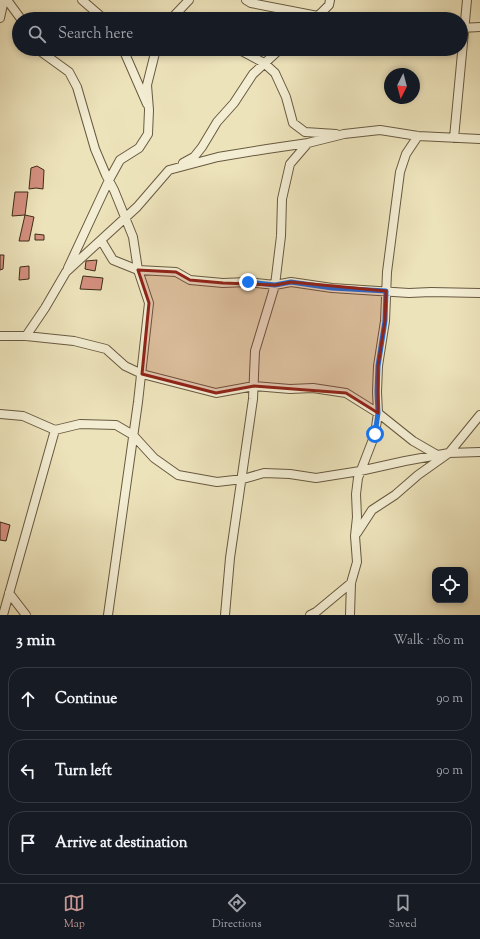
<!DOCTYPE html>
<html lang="en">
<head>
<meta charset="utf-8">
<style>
	:root { --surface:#171b24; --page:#20242c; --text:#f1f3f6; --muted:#9ea1a6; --line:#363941; --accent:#c59692 }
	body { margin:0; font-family:"Sorts Mill Goudy",serif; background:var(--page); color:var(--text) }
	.controls { position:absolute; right:12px; bottom:12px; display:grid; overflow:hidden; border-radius:8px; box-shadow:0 2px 6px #0003 }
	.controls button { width:36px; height:36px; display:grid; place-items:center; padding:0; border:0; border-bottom:1px solid var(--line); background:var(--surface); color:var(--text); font:20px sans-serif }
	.compass { position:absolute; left:384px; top:68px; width:36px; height:36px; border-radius:50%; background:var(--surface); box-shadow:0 2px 6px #0003; rotate:186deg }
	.stop { position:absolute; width:12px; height:12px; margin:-9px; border:3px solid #1a73e8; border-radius:50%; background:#fff }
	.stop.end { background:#1a73e8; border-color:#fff; box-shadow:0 1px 4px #0008 }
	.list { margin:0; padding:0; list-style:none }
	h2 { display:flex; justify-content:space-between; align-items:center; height:52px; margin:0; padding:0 16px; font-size:17px }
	h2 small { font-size:13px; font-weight:400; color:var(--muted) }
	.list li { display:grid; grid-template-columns:26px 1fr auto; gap:12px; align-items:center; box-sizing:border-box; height:64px; margin:0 8px 8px; padding:0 8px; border:1px solid var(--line); border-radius:16px }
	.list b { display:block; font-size:15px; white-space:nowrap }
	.list em { font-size:13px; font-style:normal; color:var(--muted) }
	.icon { flex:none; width:22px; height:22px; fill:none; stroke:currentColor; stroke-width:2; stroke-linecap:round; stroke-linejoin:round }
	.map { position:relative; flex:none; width:480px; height:615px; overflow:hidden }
	.search { position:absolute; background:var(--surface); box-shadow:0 2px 6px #0003; left:12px; right:12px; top:12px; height:44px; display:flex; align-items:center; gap:10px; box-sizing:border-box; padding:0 14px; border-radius:22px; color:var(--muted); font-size:15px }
	.sheet { height:268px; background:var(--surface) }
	nav { display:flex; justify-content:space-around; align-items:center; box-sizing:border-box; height:56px; border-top:1px solid var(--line); background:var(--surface); font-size:11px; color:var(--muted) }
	nav a { display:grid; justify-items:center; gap:2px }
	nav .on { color:var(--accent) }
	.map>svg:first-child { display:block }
	.building { fill:#d59080; stroke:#3c2d17 }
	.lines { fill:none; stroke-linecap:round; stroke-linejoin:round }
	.street-casing { stroke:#685a40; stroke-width:10 }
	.street { stroke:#f3edd3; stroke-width:8 }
	.route { stroke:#1a73e8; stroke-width:5 }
	.marked { fill:#8f2418; fill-opacity:0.2; stroke:#8f2418; stroke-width:3; stroke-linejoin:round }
</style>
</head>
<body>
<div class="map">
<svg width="480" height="615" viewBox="0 0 480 615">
	<rect width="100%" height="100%" fill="#ede3bb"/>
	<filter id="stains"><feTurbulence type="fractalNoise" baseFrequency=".005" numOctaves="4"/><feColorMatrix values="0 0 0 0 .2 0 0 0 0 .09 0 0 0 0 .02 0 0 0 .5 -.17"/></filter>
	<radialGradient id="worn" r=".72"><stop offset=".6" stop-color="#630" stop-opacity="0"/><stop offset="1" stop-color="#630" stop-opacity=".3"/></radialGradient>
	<path class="building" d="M37 166 44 170 43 189 36 188 29 189 31 168Z
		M15 192H28L25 215 12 216Z
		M25 215 34 217 29 241H19Z
		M35 234 44 235V240H35Z
		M0 255H4L3 269 0 270Z
		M97 260 95 271 85 269 86 261Z
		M29 266V279L19 280 20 267Z
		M83 276 103 278 101 290 80 289Z
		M0 522 10 525 6 541 0 540Z"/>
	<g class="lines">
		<defs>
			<path id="street" d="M7 0 21 19
				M82 0 104 19
				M246 0 251 3 333 19
				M0 18 4 0
				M171 19 189 0
				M315 19 329 5 330 0
				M352 19 363 17 372 19
				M461 28 480 27
				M39 49 40 51 69 72 77 87 95 149 106 175 114 190 133 237 138 270 149 303 138 402 108 615
				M123 49 147 104
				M238 49 264 63 275 73 286 97 293 123 305 132 336 134
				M454 138 467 0
				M183 163 194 157 202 147 217 122 234 103 253 74 280 49
				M101 240 113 260 138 270 176 272 190 280 223 283 248 282 275 285 291 282 332 288 409 293 431 292 480 293
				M68 268 109 180 120 160 139 148 148 134 149 110 147 85 156 49
				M0 336H26L74 341 106 349 125 366 142 374 216 393 254 386 290 389 313 388 346 393 378 413 413 441 439 456
				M26 336 45 308 66 272 137 207 169 170 218 157 267 149 308 143
				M0 414 23 416 55 430 80 424 116 425 133 435 154 458 178 475 217 482 243 479 264 473 290 474 316 478 360 471 405 461 449 453 480 452
				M357 533 372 510 395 495 418 475 449 453 480 415
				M9 593 26 615
				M3 615 55 430
				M225 615 230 558 253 399 255 351 275 285 281 236 282 199 290 164 308 143 344 134 380 130 418 136 480 139
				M310 615 316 612 351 583
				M350 615 351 583 357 562 355 536 357 517 356 494 358 478 375 434 378 413 377 392 378 366 385 321 387 272 397 195 400 172 406 154 418 136"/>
		</defs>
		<use href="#street" class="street-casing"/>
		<use href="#street" class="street"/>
	</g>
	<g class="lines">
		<path class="route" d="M248 282 275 285 291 282 332 288 386 291 385 321 378 366 377 392 378 413 375 434"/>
	</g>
	<path class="marked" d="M138 270 176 272 190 280 223 283 275 285 291 282 386 291 385 321 378 366V413L346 393 254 386 216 393 142 374 149 303Z"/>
	<rect width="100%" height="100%" filter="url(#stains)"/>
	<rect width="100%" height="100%" fill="url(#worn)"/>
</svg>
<div class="controls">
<button><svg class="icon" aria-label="locate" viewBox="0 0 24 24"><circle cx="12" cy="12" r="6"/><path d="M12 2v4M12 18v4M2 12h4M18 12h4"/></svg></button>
</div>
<svg class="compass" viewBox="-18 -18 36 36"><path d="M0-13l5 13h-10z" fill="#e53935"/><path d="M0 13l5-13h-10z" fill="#9ea1a6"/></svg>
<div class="stop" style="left:375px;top:434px"></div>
<div class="stop end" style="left:248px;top:282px"></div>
<div class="search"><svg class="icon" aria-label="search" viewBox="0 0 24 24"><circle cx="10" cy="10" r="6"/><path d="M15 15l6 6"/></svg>Search here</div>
</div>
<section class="sheet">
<h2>3 min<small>Walk · 180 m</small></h2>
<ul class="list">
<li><svg class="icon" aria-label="ahead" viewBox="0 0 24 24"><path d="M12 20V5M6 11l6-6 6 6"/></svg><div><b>Continue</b></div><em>90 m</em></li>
<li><svg class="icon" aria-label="left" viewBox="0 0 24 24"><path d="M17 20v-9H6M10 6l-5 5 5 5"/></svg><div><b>Turn left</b></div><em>90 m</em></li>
<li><svg class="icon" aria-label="arrive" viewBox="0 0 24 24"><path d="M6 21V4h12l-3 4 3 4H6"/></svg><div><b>Arrive at destination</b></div></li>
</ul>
</section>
<nav>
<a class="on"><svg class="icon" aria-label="map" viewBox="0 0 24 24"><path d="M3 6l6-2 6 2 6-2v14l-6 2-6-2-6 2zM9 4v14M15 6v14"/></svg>Map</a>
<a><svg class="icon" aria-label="directions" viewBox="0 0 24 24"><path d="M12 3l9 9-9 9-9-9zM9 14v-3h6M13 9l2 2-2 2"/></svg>Directions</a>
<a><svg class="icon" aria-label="saved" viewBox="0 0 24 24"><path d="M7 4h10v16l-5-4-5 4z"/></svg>Saved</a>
</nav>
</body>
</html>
